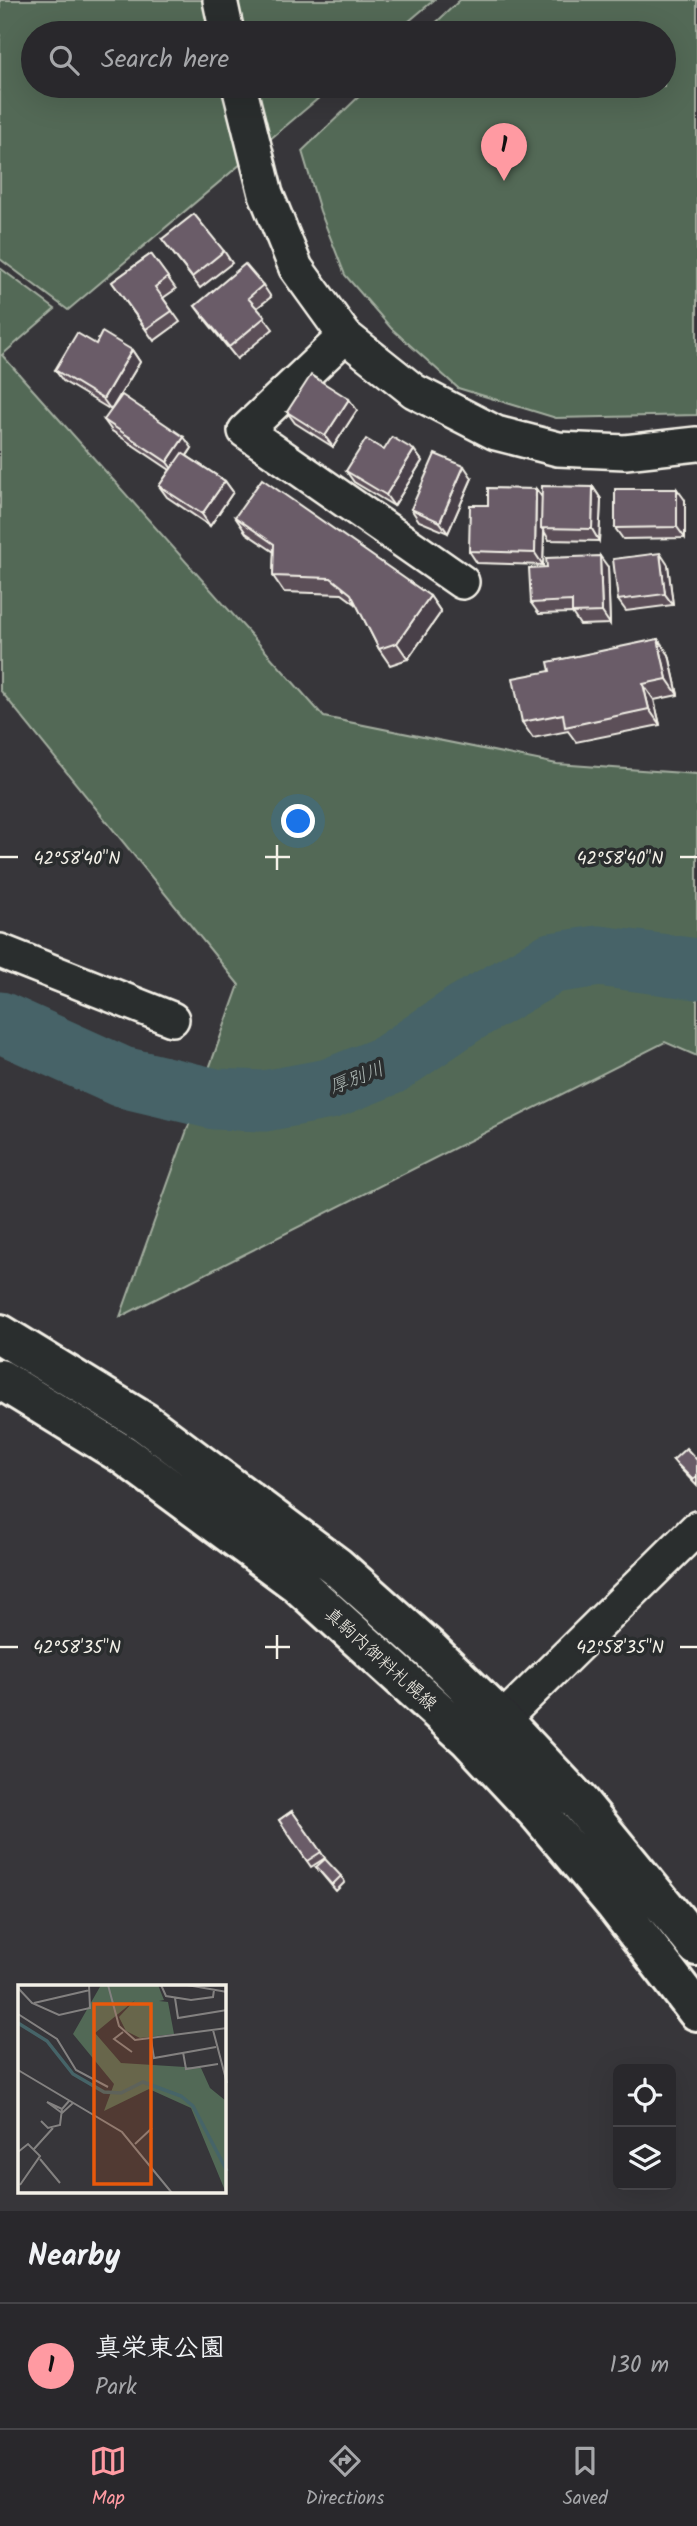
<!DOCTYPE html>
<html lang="en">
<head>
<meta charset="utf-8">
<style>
	:root { --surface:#29282c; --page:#313034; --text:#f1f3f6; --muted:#a5a6a9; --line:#454448; --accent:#ff9aa2 }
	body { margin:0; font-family:Kalam,"Klee One",sans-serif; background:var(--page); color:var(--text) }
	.controls { position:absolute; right:21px; bottom:21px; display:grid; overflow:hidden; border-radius:10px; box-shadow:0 7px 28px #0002 }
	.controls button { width:63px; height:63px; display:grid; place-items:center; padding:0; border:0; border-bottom:2px solid var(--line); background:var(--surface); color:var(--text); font:35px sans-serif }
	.you { position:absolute; left:299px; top:822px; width:24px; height:24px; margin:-18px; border:5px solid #fff; border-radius:50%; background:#1a73e8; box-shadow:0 0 0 10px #1a73e833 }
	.badge { display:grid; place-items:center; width:46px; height:46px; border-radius:50%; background:var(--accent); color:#111; font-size:23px; font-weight:700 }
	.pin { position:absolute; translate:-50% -58px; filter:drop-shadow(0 2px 4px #0008) }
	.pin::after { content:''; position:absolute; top:37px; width:24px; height:21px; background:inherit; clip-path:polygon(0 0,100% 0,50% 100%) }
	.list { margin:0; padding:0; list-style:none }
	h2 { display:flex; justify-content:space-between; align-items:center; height:91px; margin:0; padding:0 28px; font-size:30px }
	h2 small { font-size:23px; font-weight:400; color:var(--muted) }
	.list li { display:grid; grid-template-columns:46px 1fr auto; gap:21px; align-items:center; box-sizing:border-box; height:126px; padding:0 28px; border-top:2px solid var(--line) }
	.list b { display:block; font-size:26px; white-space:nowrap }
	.list p { margin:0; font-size:23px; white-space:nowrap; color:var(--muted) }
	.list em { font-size:23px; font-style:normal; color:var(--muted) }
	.icon { flex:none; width:38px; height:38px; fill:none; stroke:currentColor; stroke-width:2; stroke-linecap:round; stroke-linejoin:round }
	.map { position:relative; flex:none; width:697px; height:2211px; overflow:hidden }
	.search { position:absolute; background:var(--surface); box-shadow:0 7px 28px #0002; left:21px; right:21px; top:21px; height:77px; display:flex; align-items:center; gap:18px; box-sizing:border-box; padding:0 24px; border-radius:38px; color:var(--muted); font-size:26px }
	.sheet { height:217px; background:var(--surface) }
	nav { display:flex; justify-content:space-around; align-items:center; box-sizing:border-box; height:98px; border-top:2px solid var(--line); background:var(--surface); font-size:19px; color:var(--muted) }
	nav a { display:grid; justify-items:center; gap:4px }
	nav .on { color:var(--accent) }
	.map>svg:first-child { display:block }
	.green { fill:#526956; stroke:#a3ad9f; stroke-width:2 }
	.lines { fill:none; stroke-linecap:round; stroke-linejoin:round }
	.river { stroke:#466468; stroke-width:61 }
	.minor-casing { stroke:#f4f1e8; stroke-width:38 }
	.major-casing { stroke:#f4f1e8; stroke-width:44 }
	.minor { stroke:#2a2d2e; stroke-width:33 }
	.major { stroke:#2a2d2e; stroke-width:38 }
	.wall { fill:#5b4f59; stroke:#f4f1e8; stroke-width:2 }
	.shaded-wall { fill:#4a4049; stroke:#f4f1e8; stroke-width:2 }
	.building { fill:#6a5c68; stroke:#f4f1e8; stroke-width:2 }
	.ticks { fill:none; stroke:#f4f1e8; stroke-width:2.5 }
	.labels { text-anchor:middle; stroke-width:7; stroke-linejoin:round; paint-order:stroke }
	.street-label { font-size:18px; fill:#f4f1e8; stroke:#2a2d2e }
	.water-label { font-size:19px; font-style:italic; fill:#aeb9b5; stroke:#2a2d2e }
	.inset-river { fill:none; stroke:#466468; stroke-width:3.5 }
	.inset-road { fill:none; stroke:#838180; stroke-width:2 }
	.view { fill:#e8590c; fill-opacity:0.15; stroke:#e8590c; stroke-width:3.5 }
	.inset-edge { fill:none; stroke:#f4f1e8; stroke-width:3.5 }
	.ticks-label { font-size:18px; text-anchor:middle; fill:#f4f1e8; stroke:#2a2d2e; stroke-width:7; stroke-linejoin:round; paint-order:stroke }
</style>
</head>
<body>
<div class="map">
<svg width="697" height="2211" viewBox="0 0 697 2211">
	<rect width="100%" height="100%" fill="#37363a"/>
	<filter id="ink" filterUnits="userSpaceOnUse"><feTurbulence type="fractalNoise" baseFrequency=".0143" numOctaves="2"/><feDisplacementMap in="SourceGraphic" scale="14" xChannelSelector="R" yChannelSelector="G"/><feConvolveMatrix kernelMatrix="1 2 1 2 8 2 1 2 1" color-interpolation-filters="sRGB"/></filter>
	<g filter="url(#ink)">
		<path class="green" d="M0 0H434L395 33H33V86H333L68 310 0 259Z
			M460 0H697V415L556 418 458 388 391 328 345 275 320 211 302 151 370 86H664V33H425Z
			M0 268 55 309 2 355 324 717 557 764 697 774V1056L665 1042 120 1317 239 985 0 690Z"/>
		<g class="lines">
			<path class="river" d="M0 1022 122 1077 215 1099 264 1101 329 1089 389 1065 464 1014 552 963 599 956 697 969"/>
			<defs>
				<path id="minor" d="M220 0 227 33
					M239 86 266 194 296 268 345 336 414 391 496 433 558 449 625 452 697 444
					M345 336 245 431 462 582
					M0 951 172 1019
					M502 1720 697 1528"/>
				<path id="major" d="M0 1334 144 1422 336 1566 429 1649 502 1720 580 1803 697 1946
					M0 1379 124 1455 297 1583 469 1739 540 1815 614 1903 697 2011"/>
			</defs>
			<use href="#minor" class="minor-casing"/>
			<use href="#major" class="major-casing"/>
			<use href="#minor" class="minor"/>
			<use href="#major" class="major"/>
		</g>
		<path class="wall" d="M162 239 224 251 232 263 200 288Z
			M151 254 176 289 163 298 180 322 154 341 112 282Z
			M263 285 271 297 257 308 273 329 237 359 203 317 195 306Z
			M96 344 132 350 140 362 111 410 63 381 55 370Z
			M357 410 333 447 295 423 287 412Z
			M104 420 192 448 187 456 225 481 233 492 210 526 167 497 159 486 170 470 112 431Z
			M414 450 422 461 394 506 354 482 346 471Z
			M472 478 448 533 419 521 411 509Z
			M593 487 601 499 599 541 549 540 544 531 543 565 477 563 469 551 488 505 536 489 542 497Z
			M685 500V538L623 539 615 528Z
			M235 517 430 596 441 612 408 659 390 665 379 649 357 605 342 594 284 592 273 576 274 552 246 533Z
			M668 565 673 605 626 611 618 600Z
			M608 567 610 624 580 625 572 613 539 614 531 603Z
			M669 655 678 695 654 700 660 725 576 742 568 731 533 738 522 722Z
			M673 1460H697V1486L678 1466Z
			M292 1811 325 1858 311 1867 279 1820Z
			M316 1867 341 1876 345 1882 336 1891Z"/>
		<path class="shaded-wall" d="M132 350 140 362 111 410 103 399Z
			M349 399 357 410 333 447 325 436Z
			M184 437 192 448 175 473 167 462Z
			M414 450 422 461 394 506 386 495Z
			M464 466 472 478 448 533 440 522Z
			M225 481 233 492 210 526 202 514Z
			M593 487 601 499 599 541 592 529Z
			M536 489 544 500 541 528 544 531 543 565 535 553Z
			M677 489 685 500V538L677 527Z
			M660 553 668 565 673 605 665 594Z
			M600 556 608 567 610 624 602 612Z
			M430 596 441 612 408 659 397 643Z
			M658 639 669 655 678 695 667 679Z
			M643 684 654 700 660 725 649 709Z"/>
		<path class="building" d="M194 214 224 251 192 277 162 239Z
			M151 254 168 277 155 287 172 311 146 329 112 282Z
			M245 264 263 285 248 298 265 317 229 347 195 306Z
			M102 332 132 350 103 399 55 370 77 333 96 344Z
			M311 375 349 399 325 436 287 412Z
			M122 395 184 437 167 462 104 420Z
			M392 437 414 450 386 495 346 471 366 439 384 450Z
			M182 453 225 481 202 514 159 486Z
			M435 454 464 466 440 522 411 509Z
			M262 479 430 596 397 643 379 649 351 594 331 578 273 576 274 544 235 517Z
			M542 486 593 487 592 529 541 528Z
			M488 488 536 489 535 553 469 551 470 505H488Z
			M615 489H677V527L615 528Z
			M660 553 665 594 618 600 613 559Z
			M600 556 602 612 572 613V601L531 603 529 568 547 567 546 558Z
			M658 639 667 679 643 684 649 709 565 727 563 714 522 722 513 678 550 671 548 662Z
			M686 1448 697 1460V1476L693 1480 673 1460Z
			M292 1811 321 1852 307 1861 279 1820Z
			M325 1859 341 1876 332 1885 316 1867Z"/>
	</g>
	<path class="ticks" d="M277 845V870M0 857H18M265 857H290M680 857H697M277 1635V1659M0 1647H18M265 1647H290M680 1647H697"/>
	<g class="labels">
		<g class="street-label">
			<text transform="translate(381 1659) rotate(42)" y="6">真駒内御料札幌線</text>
		</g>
		<g class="water-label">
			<text transform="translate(356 1077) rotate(-21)" y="7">厚別川</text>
		</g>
	</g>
	<g transform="translate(18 1985)">
		<rect width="208" height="208" fill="#37363a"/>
		<path d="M83 0H140L146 15 141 16 150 17 156 49 122 53 108 46 101 32 117 15 77 48 103 78 183 83 192 103 208 116V208L173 123 131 104 86 126 96 99 55 49Z" fill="#526956"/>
		<path class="inset-river" d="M0 38 29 56 55 89 86 107 103 108 125 97 163 111 175 121 209 186"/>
		<path class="inset-road" d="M90 0 101 41 117 55 209 43M143 0 148 11 173 15 195 12 196 5M169 0 209 7M0 3 14 18 41 30 72 23 71 0M157 13 160 33 209 25M16 18 72 5M0 29 39 54 58 85 90 102M195 45 209 98M105 47 96 54 114 67M133 55 136 73 198 62M165 67 168 84 200 79M0 85 104 147 154 208M44 124 29 117 44 128 55 118M23 136 30 143 42 140 44 124 51 116M117 159 134 143M16 164 35 143M0 167 10 159 22 171 2 200M22 174 42 198"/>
		<path class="view" d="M76 19H133V199H76Z"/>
		<rect width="208" height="208" class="inset-edge"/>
	</g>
	<g class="ticks-label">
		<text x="77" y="864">42°58'40"N</text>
		<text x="620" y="864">42°58'40"N</text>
		<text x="77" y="1653">42°58'35"N</text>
		<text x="620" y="1653">42°58'35"N</text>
	</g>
</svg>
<div class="controls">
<button><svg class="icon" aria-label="locate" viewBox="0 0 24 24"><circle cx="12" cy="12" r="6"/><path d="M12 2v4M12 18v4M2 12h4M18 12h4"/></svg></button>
<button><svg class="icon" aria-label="layers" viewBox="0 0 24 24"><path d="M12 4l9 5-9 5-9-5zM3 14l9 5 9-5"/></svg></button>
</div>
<div class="you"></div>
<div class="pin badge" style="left:504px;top:181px">1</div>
<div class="search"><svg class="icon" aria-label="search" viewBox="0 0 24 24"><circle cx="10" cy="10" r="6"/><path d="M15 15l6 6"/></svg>Search here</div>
</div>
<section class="sheet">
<h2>Nearby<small></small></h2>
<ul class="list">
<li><span class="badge">1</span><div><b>真栄東公園</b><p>Park</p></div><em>130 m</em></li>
</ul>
</section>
<nav>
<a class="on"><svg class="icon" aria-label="map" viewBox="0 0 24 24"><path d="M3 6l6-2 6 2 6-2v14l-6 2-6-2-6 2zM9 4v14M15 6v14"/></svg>Map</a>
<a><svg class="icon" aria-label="directions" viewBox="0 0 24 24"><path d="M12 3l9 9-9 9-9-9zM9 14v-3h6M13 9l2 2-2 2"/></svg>Directions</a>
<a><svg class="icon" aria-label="saved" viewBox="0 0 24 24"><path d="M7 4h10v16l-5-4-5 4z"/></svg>Saved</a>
</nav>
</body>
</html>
